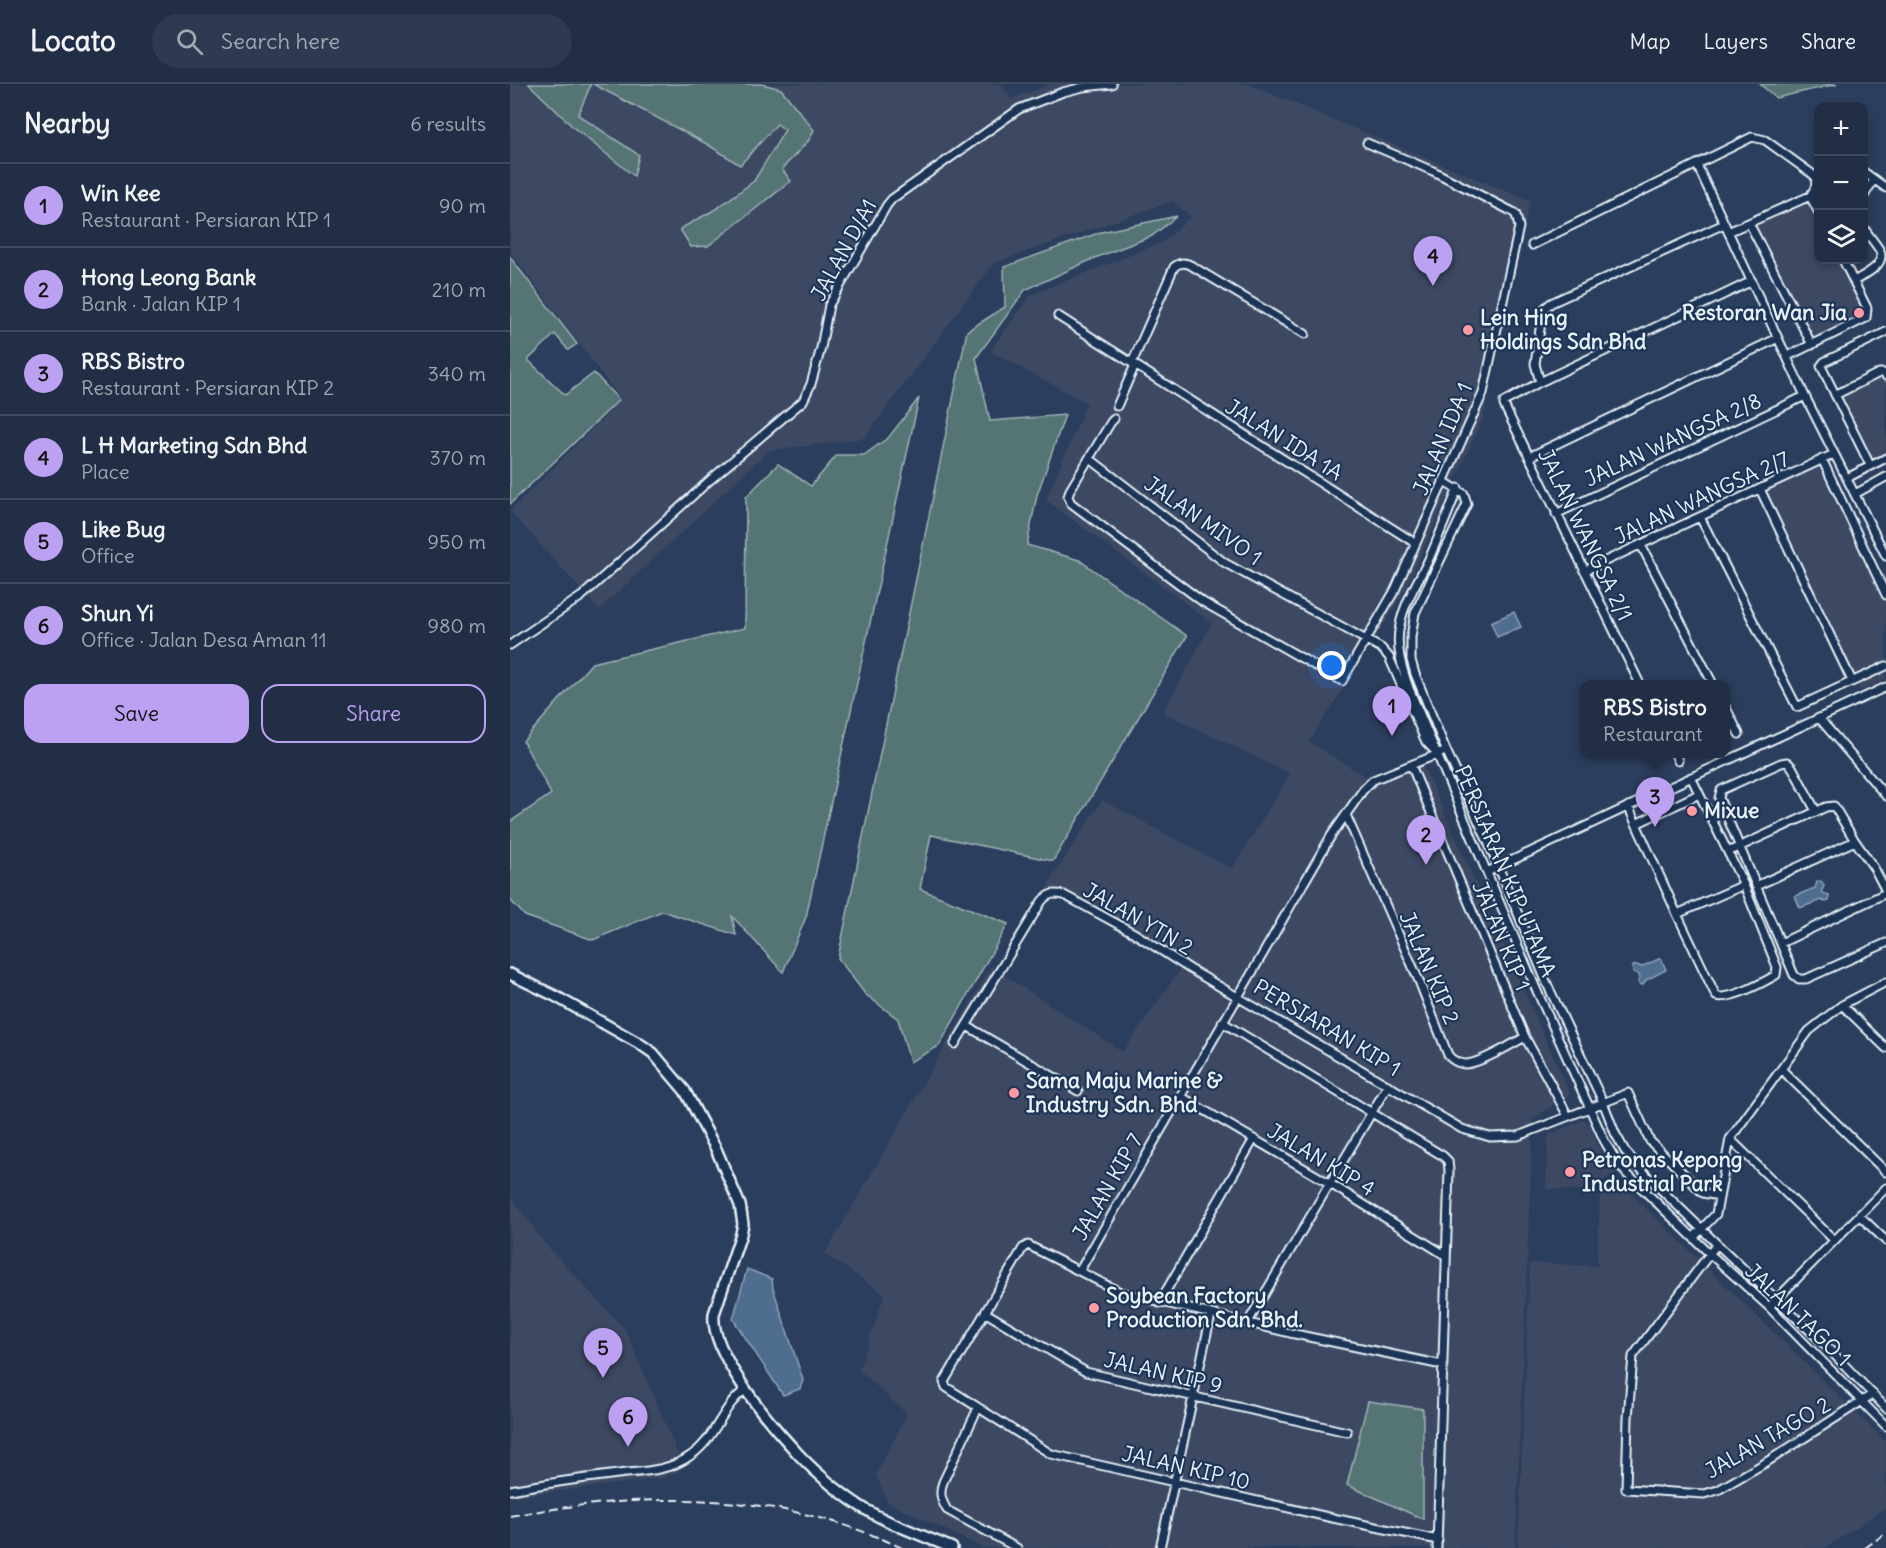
<!DOCTYPE html>
<html lang="en">
<head>
<meta charset="utf-8">
<style>
	:root { --surface:#212e46; --page:#2d3a51; --text:#f1f3f6; --muted:#a2a8b3; --line:#3e4a5f; --accent:#bca0f2 }
	body { margin:0; font-family:Delius,sans-serif; background:var(--page); color:var(--text) }
	.controls { position:absolute; right:18px; top:18px; display:grid; overflow:hidden; border-radius:12px; box-shadow:0 3px 9px #0003 }
	.controls button { width:54px; height:54px; display:grid; place-items:center; padding:0; border:0; border-bottom:2px solid var(--line); background:var(--surface); color:var(--text); font:30px sans-serif }
	.you { position:absolute; left:822px; top:582px; width:21px; height:21px; margin:-15px; border:4px solid #fff; border-radius:50%; background:#1a73e8; box-shadow:0 0 0 9px #1a73e833 }
	.badge { display:grid; place-items:center; width:39px; height:39px; border-radius:50%; background:var(--accent); color:#111; font-size:20px; font-weight:700 }
	.pin { position:absolute; translate:-50% -50px; filter:drop-shadow(0 2px 3px #0008) }
	.pin::after { content:''; position:absolute; top:32px; width:21px; height:18px; background:inherit; clip-path:polygon(0 0,100% 0,50% 100%) }
	.popup { position:absolute; left:1070px; top:596px; width:150px; height:78px; box-sizing:border-box; display:grid; place-content:center; border-radius:12px; background:var(--surface); filter:drop-shadow(0 2px 4px #0005); font-size:20px; white-space:nowrap; color:var(--muted) }
	.popup b { font-size:22px; color:var(--text) }
	.popup::after { content:''; position:absolute; left:50%; top:100%; margin-left:-12px; border:12px solid transparent; border-top-color:var(--surface) }
	.list { margin:0; padding:0; list-style:none }
	h2 { display:flex; justify-content:space-between; align-items:center; height:78px; margin:0; padding:0 24px; font-size:26px }
	h2 small { font-size:20px; font-weight:400; color:var(--muted) }
	.list li { display:grid; grid-template-columns:39px 1fr auto; gap:18px; align-items:center; box-sizing:border-box; height:84px; padding:0 24px; border-top:2px solid var(--line) }
	.list b { display:block; font-size:22px; white-space:nowrap }
	.list p { margin:0; font-size:20px; white-space:nowrap; color:var(--muted) }
	.list em { font-size:20px; font-style:normal; color:var(--muted) }
	.actions { display:flex; gap:12px; padding:18px 24px }
	.actions a { flex:1; padding:14px 0; border:2px solid var(--accent); border-radius:18px; text-align:center; font-size:21px; color:var(--accent) }
	.actions .main { background:var(--accent); color:#111 }
	.icon { flex:none; width:33px; height:33px; fill:none; stroke:currentColor; stroke-width:2; stroke-linecap:round; stroke-linejoin:round }
	.map { position:relative; flex:none; width:1376px; height:1464px; overflow:hidden }
	header { display:flex; align-items:center; gap:36px; box-sizing:border-box; height:84px; padding:0 30px; background:var(--surface); border-bottom:2px solid var(--line) }
	header strong { font-size:28px }
	nav { display:flex; gap:33px; margin-inline-start:auto; font-size:21px }
	.search { width:420px; height:54px; background:var(--page); display:flex; align-items:center; gap:15px; box-sizing:border-box; padding:0 21px; border-radius:33px; color:var(--muted); font-size:22px }
	main { display:flex }
	aside { flex:1; background:var(--surface) }
	.map>svg:first-child { display:block }
	.built { fill:#3e4964 }
	.green { fill:#547474; stroke:#9eb2b6; stroke-width:1.5 }
	.water { fill:#506d8f; stroke:#8da2b9; stroke-width:1.5 }
	.lines { fill:none; stroke-linecap:round; stroke-linejoin:round }
	.street-casing { stroke:#e8f1f8; stroke-width:11 }
	.secondary-casing { stroke:#e8f1f8; stroke-width:14 }
	.street { stroke:#1d3557; stroke-width:7 }
	.secondary { stroke:#1d3557; stroke-width:9 }
	.rail { stroke:#e8f1f8; stroke-width:2; stroke-dasharray:9 4.5; stroke-linecap:butt }
	.poi-dot { fill:#ff9aa2; stroke:#1d3557; stroke-width:2 }
	.labels { text-anchor:middle; stroke-width:4.5; stroke-linejoin:round; paint-order:stroke }
	.street-label { font-size:21px; fill:#e8f1f8; stroke:#1d3557 }
	.poi-label { font-size:21px; font-weight:bold; fill:#e8f1f8; stroke:#1d3557; text-anchor:start }
</style>
</head>
<body>
<header>
<strong>Locato</strong>
<div class="search"><svg class="icon" aria-label="search" viewBox="0 0 24 24"><circle cx="10" cy="10" r="6"/><path d="M15 15l6 6"/></svg>Search here</div>
<nav><a>Map</a><a>Layers</a><a>Share</a></nav>
</header>
<main>
<aside>
<h2>Nearby<small>6 results</small></h2>
<ul class="list">
<li><span class="badge">1</span><div><b>Win Kee</b><p>Restaurant · Persiaran KIP 1</p></div><em>90 m</em></li>
<li><span class="badge">2</span><div><b>Hong Leong Bank</b><p>Bank · Jalan KIP 1</p></div><em>210 m</em></li>
<li><span class="badge">3</span><div><b>RBS Bistro</b><p>Restaurant · Persiaran KIP 2</p></div><em>340 m</em></li>
<li><span class="badge">4</span><div><b>L H Marketing Sdn Bhd</b><p>Place</p></div><em>370 m</em></li>
<li><span class="badge">5</span><div><b>Like Bug</b><p>Office</p></div><em>950 m</em></li>
<li><span class="badge">6</span><div><b>Shun Yi</b><p>Office · Jalan Desa Aman 11</p></div><em>980 m</em></li>
</ul>
<div class="actions"><a class="main">Save</a><a>Share</a></div>
</aside>
<div class="map">
<svg width="1376" height="1464" viewBox="0 0 1376 1464">
	<rect width="100%" height="100%" fill="#2c3e5d"/>
	<filter id="ink" filterUnits="userSpaceOnUse"><feTurbulence type="fractalNoise" baseFrequency=".0167" numOctaves="2"/><feDisplacementMap in="SourceGraphic" scale="12" xChannelSelector="R" yChannelSelector="G"/><feConvolveMatrix kernelMatrix="1 2 1 2 8 2 1 2 1" color-interpolation-filters="sRGB"/></filter>
	<g filter="url(#ink)">
		<path class="built" d="M0 0H491L501 15 543 0H737L1020 117 974 331 894 508 799 658 858 694 911 677 1060 1010 1023 1035 1005 1464H473L378 1418 366 1391 397 1330 349 1286 375 1210 315 1170 481 883 613 968 671 884 536 804 592 716 722 785 780 690 653 628 702 539 536 416 577 319 480 267 521 211 653 158 681 133 663 117 484 179 354 354 258 367 89 526 0 427 111 316 0 167Z
			M1299 116 1308 135V176H1329L1354 227 1353 233 1303 258 1243 140Z
			M1371 291 1376 301V371L1362 378 1329 313Z
			M1311 381 1376 518V595L1350 607 1256 406Z
			M1073 1036 1079 1039 1092 1071 1106 1090 1071 1106 1036 1105 1038 1051Z
			M1113 1102 1376 1358V1424L1315 1464H1008L1020 1179 1087 1182 1090 1112Z
			M0 1111 35 1160 115 1245 174 1384 153 1394 0 1413Z"/>
		<path class="green" d="M19 0H81L68 31 129 71 124 92 64 44Z
			M83 0H252L271 5 304 46 299 56 272 85 281 97 198 162 181 163 170 145 206 125 244 97 275 46 267 40 230 81 197 60Z
			M1250 0H1327L1266 14Z
			M667 132 642 152 585 174 515 206 466 274 480 337 555 331 527 411 517 461 569 476 677 552 543 777 421 751 410 805 498 840 429 962 400 978 388 935 355 910 328 874 457 247 495 223 494 183 591 148Z
			M0 173 67 260 58 266 45 250 18 276 55 311 84 289 109 316 0 420Z
			M409 314 296 833 273 888 222 832 226 851 152 827 83 856 15 832 0 816V738L41 710 13 657 82 579 235 544 236 413 268 380 301 402 327 371H354L379 353Z
			M858 1317 913 1325V1435L837 1401Z"/>
		<path class="water" d="M1004 528 1011 543 987 553 981 538Z
			M1311 797 1314 802 1312 806 1313 809 1319 811V817L1315 818 1311 816 1290 824 1285 812 1305 804 1307 798Z
			M1151 874 1156 886 1136 896 1133 901 1129 900 1128 897 1130 893 1128 890 1123 888V882L1127 881 1131 883Z
			M237 1185 262 1195 263 1204 293 1296 290 1305 273 1311 223 1235Z"/>
		<g class="lines">
			<defs>
				<path id="street" d="M1187 81 1295 312 1376 472
					M1354 88 1376 104
					M1300 112 1308 127
					M1354 112 1363 97
					M1239 139 1302 261
					M1218 148 1300 112
					M1022 161 1242 53 1255 56 1305 92C1307 101 1305 105 1300 112
					M1344 197C1353 191 1376 182 1370 167 1367 161 1358 151 1354 144
					M548 232 905 459
					M1278 272 1356 234 1357 224 1333 176
					M622 279 664 183C670 178 676 178 682 182L795 250
					M1030 298 1025 280 1032 231 1035 224 1041 219 1214 140
					M1325 311 1369 289H1374L1376 292
					M607 322 625 281
					M604 335 601 338 560 406 558 413 561 419 693 518 832 597 885 506 973 309 1009 143 1006 131 1003 128 923 87 857 59
					M1019 373 1268 254
					M579 374 715 479 871 564 879 573 916 658 926 668
					M1312 375 1376 511
					M1360 381 1311 282 1314 278 1376 248
					M1337 394 1376 374
					M933 397 954 410 957 420 905 529 901 553V576L905 590 936 666 978 758 1038 902 1093 1018 1105 1049 1115 1067 1139 1094 1207 1160 1313 1259 1376 1324
					M948 404C938 429 929 453 918 477 908 497 894 519 890 541 885 562 892 584 899 604L1027 907 1094 1056 1105 1075 1116 1089 1199 1169 1259 1223 1376 1342
					M1250 405 1342 597
					M1345 410 1376 393
					M1046 430 1295 312
					M1190 433 1287 623 1376 582
					M1131 461 1203 600
					M1074 487 1324 370
					M0 561 72 512 200 396 293 317 301 300 311 264 319 221 377 121 382 115 509 25 553 8 573 3 602 0
					M1130 600 994 321V318L1030 298 1242 197
					M1216 624 1229 650
					M1309 634 1376 712
					M1165 670 1168 677
					M901 681 1015 953 1058 1032
					M1118 722 1167 830 1206 912C1219 917 1254 898 1266 891L1267 883 1234 801 1181 693
					M1306 727 1282 683 1277 678 1271 679 1211 706 1209 714 1284 891 1289 895H1296L1376 859
					M836 731 909 897 938 971C942 976 947 979 954 980 968 981 1002 960 1015 953
					M1126 740 1189 710
					M1218 768 1316 723 1324 722 1345 757 1364 784 1376 807
					M977 788 1376 603
					M1246 802 1345 757
					M1167 830 1234 801
					M1271 859 1376 809
					M1332 921 1376 964
					M712 938 933 1072 938 1077 939 1086 927 1464
					M457 942 568 1007
					M445 960 532 817C539 809 544 809 554 811L624 849 680 885 952 1045 980 1053 1008 1052 1118 1009 1140 1057 1193 1109 1209 1112
					M1271 985 1376 1088
					M670 1012 819 1099 935 1171
					M1220 1055 1324 1156
					M1349 1131 1376 1157
					M1184 1153 1206 1130 1220 1055 1299 947 1332 921 1376 898
					M1207 1160 1123 1272 1118 1334 1116 1405 1194 1410 1208 1406 1255 1379 1363 1310
					M570 1186 821 752 853 706 863 696 931 669
					M649 1219 744 1055
					M1259 1223 1376 1104
					M476 1229 576 1288 837 1348
					M738 1238 878 1001
					M468 1324 433 1398C429 1409 431 1416 437 1426L507 1464
					M0 1406C33 1400 67 1395 100 1391 128 1387 156 1389 180 1372 206 1355 211 1323 235 1306
					M928 1456 818 1433 541 1370 436 1303 434 1298 513 1164 518 1161 610 1208 780 1249 932 1281
					M650 1464 701 1231"/>
				<path id="secondary" d="M0 890 45 912 130 960 143 969 175 1007 206 1065 230 1121 233 1140 231 1150 204 1230C200 1267 256 1335 281 1362 299 1383 327 1407 350 1422 378 1440 412 1451 442 1464"/>
			</defs>
			<use href="#street" class="street-casing"/>
			<use href="#secondary" class="secondary-casing"/>
			<use href="#street" class="street"/>
			<use href="#secondary" class="secondary"/>
			<path class="rail" d="M0 1432C132 1408 268 1405 392 1464
				M1355 1464 1376 1449"/>
		</g>
	</g>
	<g class="poi-dot">
		<circle cx="1349" cy="229" r="6"/>
		<circle cx="958" cy="246" r="6"/>
		<circle cx="1182" cy="727" r="6"/>
		<circle cx="504" cy="1009" r="6"/>
		<circle cx="1060" cy="1088" r="6"/>
		<circle cx="584" cy="1224" r="6"/>
	</g>
	<g class="labels">
		<g class="street-label">
			<text transform="translate(334 166) rotate(-61)" y="7">JALAN D/A1</text>
			<text transform="translate(933 355) rotate(-67)" y="7">JALAN IDA 1</text>
			<text transform="translate(774 356) rotate(32)" y="7">JALAN IDA 1A</text>
			<text transform="translate(1163 356) rotate(-25)" y="7">JALAN WANGSA 2/8</text>
			<text transform="translate(1192 414) rotate(-25)" y="7">JALAN WANGSA 2/7</text>
			<text transform="translate(693 437) rotate(35)" y="7">JALAN MIVO 1</text>
			<text transform="translate(1075 451) rotate(64)" y="7">JALAN WANGSA 2/1</text>
			<text transform="translate(995 787) rotate(67)" y="7">PERSIARAN KIP UTAMA</text>
			<text transform="translate(628 835) rotate(30)" y="7">JALAN YTN 2</text>
			<text transform="translate(991 852) rotate(67)" y="7">JALAN KIP 1</text>
			<text transform="translate(919 884) rotate(67)" y="7">JALAN KIP 2</text>
			<text transform="translate(817 944) rotate(31)" y="7">PERSIARAN KIP 1</text>
			<text transform="translate(811 1076) rotate(31)" y="7">JALAN KIP 4</text>
			<text transform="translate(598 1103) rotate(-60)" y="7">JALAN KIP 7</text>
			<text transform="translate(1288 1231) rotate(44)" y="7">JALAN TAGO 1</text>
			<text transform="translate(653 1289) rotate(13)" y="7">JALAN KIP 9</text>
			<text transform="translate(1258 1354) rotate(-30)" y="7">JALAN TAGO 2</text>
			<text transform="translate(676 1384) rotate(13)" y="7">JALAN KIP 10</text>
		</g>
		<g class="poi-label">
			<text x="1337" y="236" text-anchor="end">Restoran Wan Jia</text>
			<text x="970" y="241">Lein Hing<tspan x="970" dy="24">Holdings Sdn Bhd</tspan></text>
			<text x="1194" y="734">Mixue</text>
			<text x="516" y="1004">Sama Maju Marine &amp;<tspan x="516" dy="24">Industry Sdn. Bhd</tspan></text>
			<text x="1072" y="1083">Petronas Kepong<tspan x="1072" dy="24">Industrial Park</tspan></text>
			<text x="596" y="1219">Soybean Factory<tspan x="596" dy="24">Production Sdn. Bhd.</tspan></text>
		</g>
	</g>
</svg>
<div class="controls">
<button>+</button>
<button>−</button>
<button><svg class="icon" aria-label="layers" viewBox="0 0 24 24"><path d="M12 4l9 5-9 5-9-5zM3 14l9 5 9-5"/></svg></button>
</div>
<div class="you"></div>
<div class="pin badge" style="left:882px;top:652px">1</div>
<div class="pin badge" style="left:916px;top:781px">2</div>
<div class="pin badge" style="left:1145px;top:743px">3</div>
<div class="popup"><b>RBS Bistro</b>Restaurant</div>
<div class="pin badge" style="left:923px;top:202px">4</div>
<div class="pin badge" style="left:93px;top:1294px">5</div>
<div class="pin badge" style="left:118px;top:1363px">6</div>
</div>
</main>
</body>
</html>
